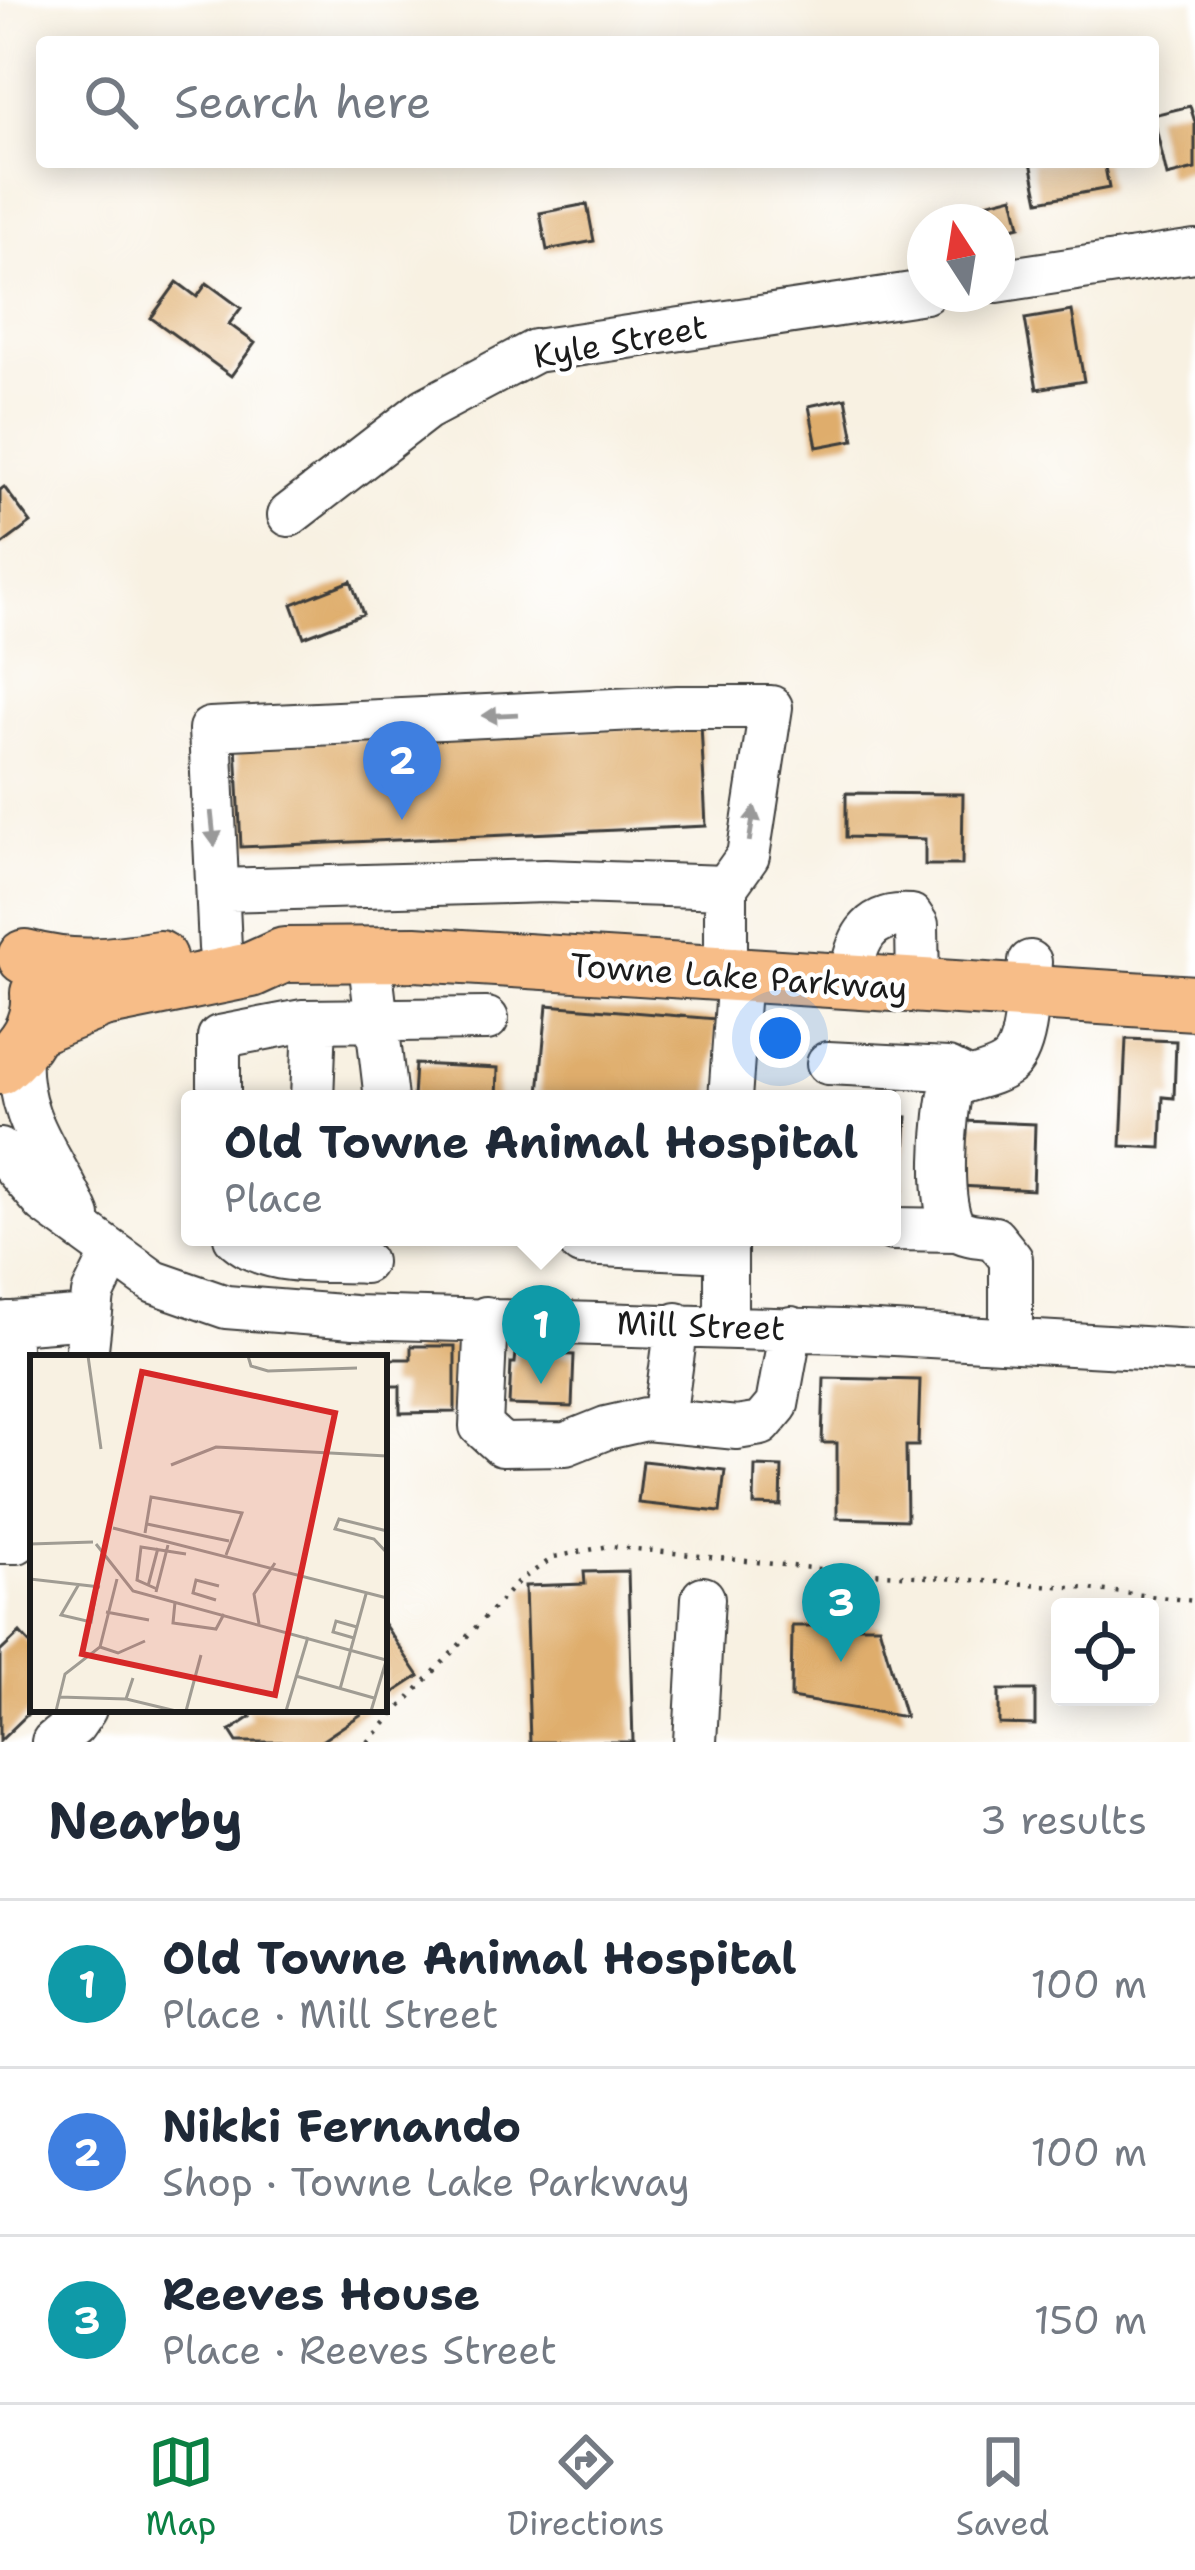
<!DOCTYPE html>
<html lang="en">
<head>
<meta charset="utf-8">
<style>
	:root { --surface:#fff; --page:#f2f2f3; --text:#1f2937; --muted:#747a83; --line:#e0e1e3; --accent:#0b8043 }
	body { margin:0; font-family:"Shantell Sans",sans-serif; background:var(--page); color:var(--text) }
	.controls { position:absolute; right:36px; bottom:36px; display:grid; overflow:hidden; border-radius:12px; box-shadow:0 6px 30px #0003 }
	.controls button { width:108px; height:108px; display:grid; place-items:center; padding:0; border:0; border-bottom:3px solid var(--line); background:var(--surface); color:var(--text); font:60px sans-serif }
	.compass { position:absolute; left:907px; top:204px; width:108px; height:108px; border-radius:50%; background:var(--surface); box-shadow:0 6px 30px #0003; rotate:348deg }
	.you { position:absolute; left:780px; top:1038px; width:42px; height:42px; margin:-30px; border:9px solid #fff; border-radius:50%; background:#1a73e8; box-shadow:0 0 0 18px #1a73e833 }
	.badge { display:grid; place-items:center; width:78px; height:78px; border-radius:50%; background:var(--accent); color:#fff; font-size:39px; font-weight:700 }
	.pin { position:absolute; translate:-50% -99px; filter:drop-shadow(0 3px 6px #0008) }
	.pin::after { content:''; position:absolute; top:63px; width:42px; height:36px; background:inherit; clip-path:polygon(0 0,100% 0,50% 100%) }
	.popup { position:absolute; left:181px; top:1090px; width:720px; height:156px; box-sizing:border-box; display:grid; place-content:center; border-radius:12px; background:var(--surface); filter:drop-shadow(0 3px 9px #0005); font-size:39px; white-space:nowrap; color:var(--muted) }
	.popup b { font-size:45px; color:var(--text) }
	.popup::after { content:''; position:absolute; left:50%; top:100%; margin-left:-24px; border:24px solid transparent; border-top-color:var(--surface) }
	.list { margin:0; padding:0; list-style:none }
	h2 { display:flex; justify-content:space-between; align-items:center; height:156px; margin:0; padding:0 48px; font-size:51px }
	h2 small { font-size:39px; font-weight:400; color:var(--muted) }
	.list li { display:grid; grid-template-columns:78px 1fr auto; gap:36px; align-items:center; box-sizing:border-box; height:168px; padding:0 48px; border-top:3px solid var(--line) }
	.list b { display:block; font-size:45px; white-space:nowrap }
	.list p { margin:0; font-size:39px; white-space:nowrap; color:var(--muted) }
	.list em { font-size:39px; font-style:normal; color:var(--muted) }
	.icon { flex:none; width:66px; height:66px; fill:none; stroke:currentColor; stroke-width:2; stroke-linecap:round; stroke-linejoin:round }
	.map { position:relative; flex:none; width:1195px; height:1742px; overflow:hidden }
	.search { position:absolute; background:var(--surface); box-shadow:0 6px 30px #0003; left:36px; right:36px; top:36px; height:132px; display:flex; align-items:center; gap:30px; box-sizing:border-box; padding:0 42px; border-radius:12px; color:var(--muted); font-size:45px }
	.sheet { height:660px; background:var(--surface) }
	nav { display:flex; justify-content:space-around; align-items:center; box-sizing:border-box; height:168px; border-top:3px solid var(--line); background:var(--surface); font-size:33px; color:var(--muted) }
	nav a { display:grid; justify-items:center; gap:6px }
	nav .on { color:var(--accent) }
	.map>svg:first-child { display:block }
	.building { fill:#dfad6c }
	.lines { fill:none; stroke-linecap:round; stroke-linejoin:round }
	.minor-casing { stroke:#3d3c3a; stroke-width:46 }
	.major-casing { stroke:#3d3c3a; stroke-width:58 }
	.path { stroke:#3d3c3a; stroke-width:4.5; stroke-dasharray:3 9; stroke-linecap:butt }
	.minor { stroke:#fff; stroke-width:42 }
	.major { stroke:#f7bd88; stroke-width:54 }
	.oneway { fill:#999 }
	.labels { text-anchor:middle; stroke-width:9; stroke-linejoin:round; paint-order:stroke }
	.street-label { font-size:33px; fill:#1c1c1c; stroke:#fff }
	.inset-road { fill:none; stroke:#a09c93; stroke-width:3 }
	.view { fill:#d62828; fill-opacity:0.15; stroke:#d62828; stroke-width:6 }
	.inset-edge { fill:none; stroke:#1c1c1c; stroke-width:6 }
</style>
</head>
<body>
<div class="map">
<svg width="1195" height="1742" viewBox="0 0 1195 1742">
	<rect width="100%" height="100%" fill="#fff"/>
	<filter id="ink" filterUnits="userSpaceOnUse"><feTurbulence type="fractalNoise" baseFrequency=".00833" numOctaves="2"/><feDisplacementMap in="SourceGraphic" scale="24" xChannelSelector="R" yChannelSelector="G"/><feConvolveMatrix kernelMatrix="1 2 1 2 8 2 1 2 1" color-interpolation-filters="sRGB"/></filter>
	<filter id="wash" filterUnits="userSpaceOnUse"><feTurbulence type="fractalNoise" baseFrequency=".004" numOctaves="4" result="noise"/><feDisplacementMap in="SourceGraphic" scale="48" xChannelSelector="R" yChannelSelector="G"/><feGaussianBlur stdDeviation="2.7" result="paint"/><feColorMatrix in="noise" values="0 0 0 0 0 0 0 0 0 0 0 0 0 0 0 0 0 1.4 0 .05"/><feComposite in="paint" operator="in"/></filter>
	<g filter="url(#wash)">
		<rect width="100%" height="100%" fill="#f8f1e2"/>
		<g id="blocks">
			<path class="building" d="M1190 106 1195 122V169L1167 176 1153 115Z
				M1031 162H1104L1109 188 1039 201Z
				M1013 196 1020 226 997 232V222H956L954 211Z
				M587 204 594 241 547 250 540 213Z
				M177 282 197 297 207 283 241 308 229 324 255 343 231 376 151 318Z
				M1072 311 1084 381 1037 389 1025 319Z
				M846 398 854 440 817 447 809 406Z
				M4 487 31 523 0 546V490Z
				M351 581 363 614 304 637 292 604Z
				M701 724 706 826 241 847 236 744Z
				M846 793 963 794 962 865H925V839L846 837Z
				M547 1005 717 1019 711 1099H598L539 1094Z
				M1126 1039 1176 1041 1174 1098 1163 1097 1161 1148 1121 1146Z
				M415 1064 498 1068 497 1099H413Z
				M892 1116 907 1117 903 1189H892Z
				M964 1121 1035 1124 1033 1190 960 1186Z
				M411 1346H455V1412L400 1413V1386H389V1359H411Z
				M516 1353 574 1355 572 1407 509 1405 511 1363H515Z
				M824 1378 920 1380 918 1446H906L907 1520 837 1518V1443H822Z
				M643 1461 725 1470 720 1512 638 1503Z
				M755 1466 782 1467 781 1506 754 1505Z
				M628 1571 633 1742H530L525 1586 585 1584 584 1572Z
				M384 1624 419 1676 384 1699Z
				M792 1626H879L905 1717 791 1698Z
				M20 1633 33 1647V1709L0 1741V1652Z
				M999 1690H1035V1725L999 1724Z
				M246 1709H369L320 1742H237L230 1731 251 1717Z"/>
		</g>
	</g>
	<g filter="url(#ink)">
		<use href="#blocks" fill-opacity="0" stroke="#3d3c3a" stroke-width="3"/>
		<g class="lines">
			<defs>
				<path id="minor" d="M997 281 1195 251
					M289 515 426 409 535 351 925 292
					M219 890 545 881 726 887
					M220 948 210 729 678 707H771L748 856 726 887V976
					M369 954 386 1099
					M850 982C855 943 866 912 911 916L917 925 918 987
					M20 1051C15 1121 54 1156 79 1216
					M828 1063 948 1069 968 1079
					M219 1099V1037L302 1021 487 1019
					M312 1099 315 1021
					M730 1099 739 974
					M0 1150 45 1203 154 1282 226 1307 354 1317 841 1331 1195 1351
					M892 1229 958 1230
					M235 1237C267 1267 322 1259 364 1262
					M581 1237V1244L726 1251
					M726 1237V1326
					M486 1318 481 1426 502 1445 566 1444 606 1428 646 1419 737 1428 761 1424 777 1405 791 1328
					M0 1324 89 1317
					M1011 1340V1259L994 1238C983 1236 966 1236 957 1229 936 1214 945 1110 952 1086 970 1078 992 1076 1007 1065 1029 1049 1028 988 1030 962
					M86 1358 93 1294 113 1253
					M664 1419 677 1324
					M0 1542H17L8 1323
					M53 1742 74 1725 85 1709
					M695 1742 703 1598"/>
				<path id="major" d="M25 957C72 970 111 966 159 958
					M34 1028 103 1000 251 970 284 955 415 954 1195 1003
					M0 1067C24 1047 40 1025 38 993"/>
			</defs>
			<use href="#minor" class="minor-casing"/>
			<use href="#major" class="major-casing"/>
			<path class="path" d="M368 1742 518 1582 554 1557 609 1546 829 1570 1070 1587 1195 1601"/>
			<use href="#minor" class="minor"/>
			<use href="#major" class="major"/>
		</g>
		<defs><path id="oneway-solid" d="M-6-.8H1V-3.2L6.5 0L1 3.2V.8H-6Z" transform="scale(3)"/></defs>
		<g class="oneway">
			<use href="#oneway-solid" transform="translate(500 715) rotate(177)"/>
			<use href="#oneway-solid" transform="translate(752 824) rotate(-81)"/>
			<use href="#oneway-solid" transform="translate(213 829) rotate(84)"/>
		</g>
	</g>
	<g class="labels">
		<g class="street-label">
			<text transform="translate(620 341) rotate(-10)" y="12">Kyle Street</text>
			<text transform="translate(739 976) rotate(4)" y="12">Towne Lake Parkway</text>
			<text transform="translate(701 1325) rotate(2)" y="12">Mill Street</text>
		</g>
	</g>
	<g transform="translate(30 1355)">
		<rect width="357" height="357" fill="#f8f1e2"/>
		<path class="inset-road" d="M58 1 71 94M218 1 221 11 238 16 327 13M141 110 186 92 357 101M117 169 199 186M83 173 357 243M357 176 309 164 305 174 344 184 357 198M115 178 121 142 212 158 196 200M0 189 63 187M66 189 103 236 356 305M0 224 70 232M49 229 31 260 61 267 67 231M118 231 128 193M127 234 107 225 111 192 156 199M126 237 138 190M186 245 163 238 166 225 189 231M145 247 143 268 186 274 194 259M76 257 119 265M229 269 224 239 245 208M324 283 303 277 306 266 327 272M70 292 88 298 115 286M266 321 344 343M103 323 96 344 146 356M310 334 336 239M29 342 96 344M26 356 35 319 70 292 87 224M156 356 171 300M256 356 278 282M341 356 357 303"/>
		<path class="view" d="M112 17 305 58 245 340 52 299Z"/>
		<rect width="357" height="357" class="inset-edge"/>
	</g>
</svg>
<div class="controls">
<button><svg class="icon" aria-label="locate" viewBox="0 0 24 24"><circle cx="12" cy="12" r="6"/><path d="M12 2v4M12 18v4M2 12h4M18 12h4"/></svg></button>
</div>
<svg class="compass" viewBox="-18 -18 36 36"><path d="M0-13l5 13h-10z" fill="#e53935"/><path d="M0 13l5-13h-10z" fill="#747a83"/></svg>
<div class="you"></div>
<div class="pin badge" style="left:541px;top:1384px;background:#0f9aa8">1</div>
<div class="popup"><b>Old Towne Animal Hospital</b>Place</div>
<div class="pin badge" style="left:402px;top:820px;background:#3f7fe0">2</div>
<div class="pin badge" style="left:841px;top:1662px;background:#0f9aa8">3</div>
<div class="search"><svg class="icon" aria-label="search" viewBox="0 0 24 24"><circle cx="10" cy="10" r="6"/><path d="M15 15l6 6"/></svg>Search here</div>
</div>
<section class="sheet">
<h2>Nearby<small>3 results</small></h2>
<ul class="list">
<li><span class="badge" style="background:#0f9aa8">1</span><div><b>Old Towne Animal Hospital</b><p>Place · Mill Street</p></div><em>100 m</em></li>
<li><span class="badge" style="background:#3f7fe0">2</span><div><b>Nikki Fernando</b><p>Shop · Towne Lake Parkway</p></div><em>100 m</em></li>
<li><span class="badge" style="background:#0f9aa8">3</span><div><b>Reeves House</b><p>Place · Reeves Street</p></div><em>150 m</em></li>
</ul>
</section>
<nav>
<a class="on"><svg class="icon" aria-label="map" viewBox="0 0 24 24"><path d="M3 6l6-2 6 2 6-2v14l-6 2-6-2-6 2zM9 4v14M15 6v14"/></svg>Map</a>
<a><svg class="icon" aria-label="directions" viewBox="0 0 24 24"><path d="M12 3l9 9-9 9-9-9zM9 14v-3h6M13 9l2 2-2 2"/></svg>Directions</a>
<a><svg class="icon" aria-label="saved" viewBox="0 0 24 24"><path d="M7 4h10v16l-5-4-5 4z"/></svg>Saved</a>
</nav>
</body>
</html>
